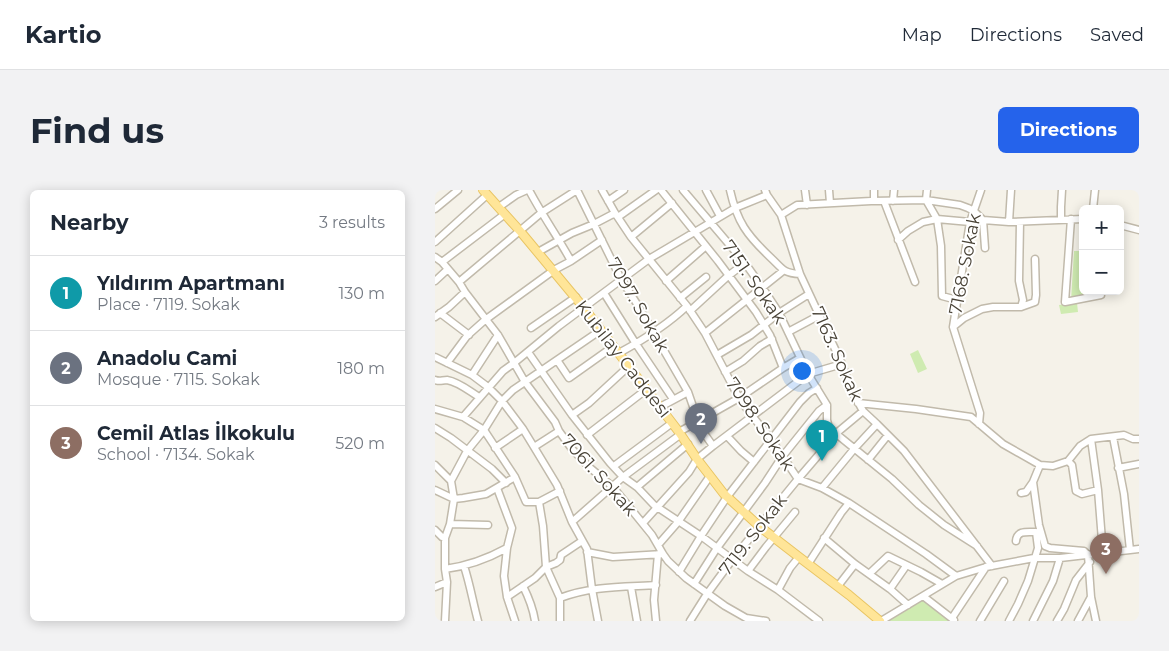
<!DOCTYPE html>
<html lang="en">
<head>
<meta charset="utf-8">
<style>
	:root { --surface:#fff; --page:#f2f2f3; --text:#1f2937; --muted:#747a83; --line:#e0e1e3; --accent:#2563eb }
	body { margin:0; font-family:Montserrat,sans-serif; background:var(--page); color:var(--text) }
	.controls { position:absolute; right:15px; top:15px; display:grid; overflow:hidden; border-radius:8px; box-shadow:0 2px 12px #0003 }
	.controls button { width:45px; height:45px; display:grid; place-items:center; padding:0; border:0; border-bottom:1px solid var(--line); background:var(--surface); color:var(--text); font:25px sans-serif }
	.you { position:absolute; left:366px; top:180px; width:18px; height:18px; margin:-12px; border:4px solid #fff; border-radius:50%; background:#1a73e8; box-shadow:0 0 0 8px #1a73e833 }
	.badge { display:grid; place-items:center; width:32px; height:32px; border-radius:50%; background:var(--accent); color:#fff; font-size:16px; font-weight:700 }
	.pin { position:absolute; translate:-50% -41px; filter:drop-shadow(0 1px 2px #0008) }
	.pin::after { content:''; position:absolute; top:26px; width:18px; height:15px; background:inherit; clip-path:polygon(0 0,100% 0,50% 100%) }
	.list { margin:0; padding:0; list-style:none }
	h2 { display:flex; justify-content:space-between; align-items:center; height:65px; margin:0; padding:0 20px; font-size:21px }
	h2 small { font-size:16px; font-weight:400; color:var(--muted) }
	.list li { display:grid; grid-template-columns:32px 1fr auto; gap:15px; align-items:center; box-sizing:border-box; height:75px; padding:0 20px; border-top:1px solid var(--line) }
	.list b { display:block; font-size:19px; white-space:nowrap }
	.list p { margin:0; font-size:16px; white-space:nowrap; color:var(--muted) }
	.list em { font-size:16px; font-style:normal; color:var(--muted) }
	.map { position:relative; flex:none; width:704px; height:431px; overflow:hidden; border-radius:8px }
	header { display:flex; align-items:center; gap:30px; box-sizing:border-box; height:70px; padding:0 25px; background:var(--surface); border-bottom:1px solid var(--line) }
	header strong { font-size:24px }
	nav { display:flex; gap:28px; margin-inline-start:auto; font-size:18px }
	.intro { display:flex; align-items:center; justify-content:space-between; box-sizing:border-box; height:120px; padding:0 30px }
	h1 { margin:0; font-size:35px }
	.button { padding:12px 22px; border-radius:8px; background:var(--accent); color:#fff; font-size:18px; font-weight:700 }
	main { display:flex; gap:30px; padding:0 30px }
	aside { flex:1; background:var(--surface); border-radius:8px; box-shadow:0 2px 12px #0003 }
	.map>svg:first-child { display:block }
	.green { fill:#cfebb1 }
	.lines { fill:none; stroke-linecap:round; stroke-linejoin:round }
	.minor-casing { stroke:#c1baab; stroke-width:9 }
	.major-casing { stroke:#e9c564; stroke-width:10 }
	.minor { stroke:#fff; stroke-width:6 }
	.major { stroke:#ffe598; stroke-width:8 }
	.labels { text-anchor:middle; stroke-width:4; stroke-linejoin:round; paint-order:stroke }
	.street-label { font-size:18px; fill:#494337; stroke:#fff }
</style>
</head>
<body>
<header>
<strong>Kartio</strong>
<nav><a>Map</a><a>Directions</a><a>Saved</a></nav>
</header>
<div class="intro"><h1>Find us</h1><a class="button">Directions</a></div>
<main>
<aside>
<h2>Nearby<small>3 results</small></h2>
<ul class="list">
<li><span class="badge" style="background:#0f9aa8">1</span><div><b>Yıldırım Apartmanı</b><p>Place · 7119. Sokak</p></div><em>130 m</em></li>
<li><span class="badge" style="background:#6b7280">2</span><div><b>Anadolu Cami</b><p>Mosque · 7115. Sokak</p></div><em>180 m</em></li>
<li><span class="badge" style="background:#8d6e63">3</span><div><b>Cemil Atlas İlkokulu</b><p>School · 7134. Sokak</p></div><em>520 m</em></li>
</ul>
</aside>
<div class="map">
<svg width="704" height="431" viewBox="0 0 704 431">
	<rect width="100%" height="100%" fill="#f5f2e9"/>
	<path class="green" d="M639 61H648V101H664V104L636 111Z
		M642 113 643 122 626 124 624 115Z
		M483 160 492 179 483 183 475 164Z
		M489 408 518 431H452Z"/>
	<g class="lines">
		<defs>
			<path id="minor" d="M94 0C107 25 123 47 136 71
				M142 0 186 89 202 114 253 202 263 231
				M167 0 180 23 196 47 252 116 270 143 304 208 318 227 336 249 363 289 387 298 414 313 491 364 521 386
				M226 0 283 71 321 122 335 145 348 178
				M248 0 310 73 327 97 344 123 373 184 392 215V230L394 238 457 289 484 315 509 335 542 356
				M271 0 285 26
				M295 0C302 32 312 45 335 67 347 78 347 83 365 84
				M330 0 332 5 346 25 365 84 407 174 415 197 428 221 442 234 469 261 557 376
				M370 0 372 15
				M394 0 395 13
				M491 10 502 29 506 56 507 106 522 110
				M491 10 492 0
				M173 11 189 0
				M439 11V0
				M449 11 480 92
				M458 11 459 0
				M64 17 81 5 92 0
				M0 19 23 0
				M658 19 660 0
				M346 25 362 15 436 11 491 10 525 15 533 18 539 21 548 30 574 32 648 29
				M183 27 221 0
				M626 29V17L627 0
				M636 29 630 112 666 105V101
				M548 30 550 58
				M574 32 576 0
				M585 32 584 91 588 110 586 117
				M685 35 704 40
				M196 47 237 13
				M463 50 473 41 488 32 502 29 535 32
				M0 52 52 5
				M103 62 137 43 159 34 180 23
				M0 67 7 72 24 92 30 102 63 145 90 192 120 232 124 241 137 259 154 277 178 297 217 345 228 364 233 371 251 388 290 416 311 428 331 431
				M7 72 70 24
				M0 91 13 79
				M231 91 271 56
				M24 92 106 23 142 0
				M169 103 201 154 238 209
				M245 108 271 87
				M255 121 293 86 310 73
				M5 123 34 145
				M0 127 14 117 30 102
				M518 137 529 128 547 119 558 117H586L600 112 601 105 600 69
				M96 138 141 107
				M353 142 385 125
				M270 143 348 81
				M93 162 137 225 175 273 188 287 202 297 219 315 266 346 313 381 343 400 384 431
				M184 163C208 150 232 135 252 116
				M282 165 316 145 344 123 374 104
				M0 167 37 185 53 197 67 211 88 239 99 257 122 295 137 332 152 359 157 399 163 431
				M122 170 134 188 179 156
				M12 173 32 146 50 130 119 80 136 71 167 50
				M290 182 308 171 325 156 337 149
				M37 185 63 145
				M0 190C5 192 7 190 12 190 24 192 34 201 44 207
				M423 213 481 219 536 227 568 254 605 275 618 276 633 271 645 256 656 249 689 245 698 249H704
				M225 217 253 202
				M0 219 28 227 49 240 80 287 91 312H104
				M137 225 154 213 194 176
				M28 227 68 181 79 173 124 136 214 69 300 18 332 5
				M261 232 278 256
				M544 234 545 223 518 137 535 32 546 0
				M0 238 16 248 57 279 71 293
				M244 242 304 208 348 178 365 168
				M152 245 212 199
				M292 246 306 261 319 272
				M678 247 689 304 695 360
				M656 249 663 300 668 363
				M99 257 124 241
				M60 258 88 239
				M433 270 453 245
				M633 271 637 275 641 301 647 304 663 300
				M0 275 16 291 19 309 15 334 53 335
				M605 275 598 292 604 335 610 356 615 358 649 361 653 365 656 407 661 431
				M179 276 237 233
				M683 278 704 274
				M16 291 32 261 49 240 67 211 78 200 166 140
				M202 297 253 254
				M62 298 77 338 72 358 69 386 72 407 80 431
				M387 298 419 259 442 234
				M0 300 19 309 28 308 51 304 80 287
				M125 301 104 312 108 336 111 377 125 408V431
				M586 303 591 302 598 292
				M137 332 188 287 246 244
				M208 333 254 282 262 269 278 256 373 184 407 174
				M0 340 7 347 10 348
				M389 348 420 374 455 399 473 415
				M223 355 243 332 275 286
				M152 362 178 367 228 364
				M373 374 406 323 414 313
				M29 376C35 394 38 413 43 431
				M10 379C33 376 52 369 72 358
				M313 381 331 357 360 322
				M244 382 266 346 292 307 365 212 374 203 382 198
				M434 384 453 366 486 382 507 394
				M259 394 282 358 330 293 347 267 384 221 392 215
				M88 396C94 408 98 418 100 431
				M403 396 420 374
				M0 397 12 392
				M196 397 202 431
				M455 399 471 376
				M343 400 355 378 364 367
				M488 406 519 430
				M72 407 100 388 111 377 121 373 125 370 126 365 147 351
				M125 408C156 396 188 397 221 395
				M517 428 551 377
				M10 431 12 392 10 379V348L15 334
				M221 431 219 410 223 364
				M255 431 272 404 297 370 363 289 404 241 428 221
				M446 431 521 386 551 377 599 368H625L704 359
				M545 431 569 391
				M574 431 583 414 593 391 603 358 601 342C592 342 582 340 581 351
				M598 431 618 391 625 368
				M622 431 629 419 641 390 655 372
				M643 431 656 407"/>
			<path id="major" d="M48 0 85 41 149 118 244 242 262 269 289 304 324 336 364 367 414 405 445 431"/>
		</defs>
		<use href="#minor" class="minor-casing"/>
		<use href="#major" class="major-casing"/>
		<use href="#minor" class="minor"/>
		<use href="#major" class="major"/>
	</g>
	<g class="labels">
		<g class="street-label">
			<text transform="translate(530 74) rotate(-79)" y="6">7168. Sokak</text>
			<text transform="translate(319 92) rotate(55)" y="6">7151. Sokak</text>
			<text transform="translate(203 115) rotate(60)" y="6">7097. Sokak</text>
			<text transform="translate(402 164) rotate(66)" y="6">7163. Sokak</text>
			<text transform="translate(188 169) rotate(52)" y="6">Kubilay Caddesi</text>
			<text transform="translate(325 234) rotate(56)" y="6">7098. Sokak</text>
			<text transform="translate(164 285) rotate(48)" y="6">7061. Sokak</text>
			<text transform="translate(318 345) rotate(-52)" y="6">7119. Sokak</text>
		</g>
	</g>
</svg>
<div class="controls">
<button>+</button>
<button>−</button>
</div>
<div class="you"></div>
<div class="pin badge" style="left:387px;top:271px;background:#0f9aa8">1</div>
<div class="pin badge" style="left:266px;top:254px;background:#6b7280">2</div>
<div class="pin badge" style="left:671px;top:384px;background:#8d6e63">3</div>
</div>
</main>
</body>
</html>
